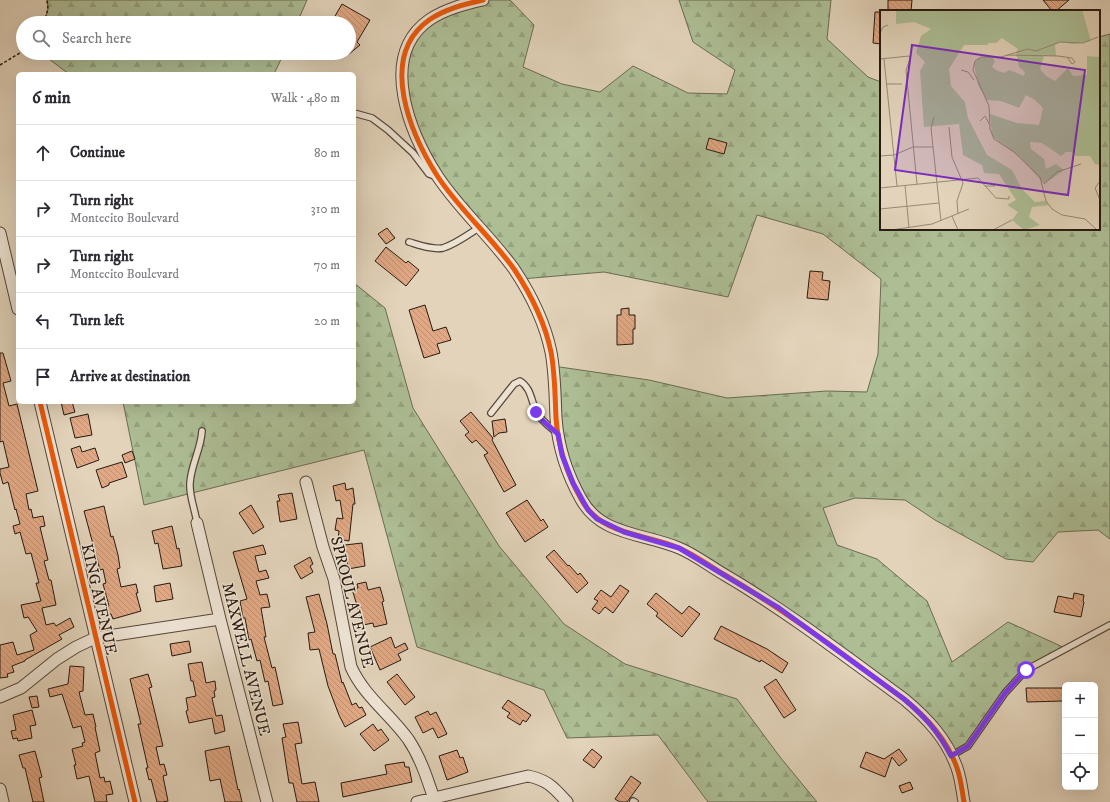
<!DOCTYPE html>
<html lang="en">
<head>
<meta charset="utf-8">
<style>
	:root { --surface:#fff; --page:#f7f7f7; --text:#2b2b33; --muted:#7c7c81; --line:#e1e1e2 }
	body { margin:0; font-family:"IM FELL DW Pica",serif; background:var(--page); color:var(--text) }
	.controls { position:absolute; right:12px; bottom:12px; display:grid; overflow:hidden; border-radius:6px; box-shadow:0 4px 16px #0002 }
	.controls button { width:36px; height:36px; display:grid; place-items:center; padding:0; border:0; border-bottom:1px solid var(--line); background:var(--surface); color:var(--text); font:20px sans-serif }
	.stop { position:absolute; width:12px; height:12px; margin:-9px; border:3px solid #7c3aed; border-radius:50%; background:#fff }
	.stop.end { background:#7c3aed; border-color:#fff; box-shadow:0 1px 4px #0008 }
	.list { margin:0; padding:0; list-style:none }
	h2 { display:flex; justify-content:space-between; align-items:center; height:52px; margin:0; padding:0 16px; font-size:17px }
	h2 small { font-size:13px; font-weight:400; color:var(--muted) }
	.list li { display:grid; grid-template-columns:26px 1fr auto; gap:12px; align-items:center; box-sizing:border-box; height:56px; padding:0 16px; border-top:1px solid var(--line) }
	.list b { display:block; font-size:15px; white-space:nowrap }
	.list p { margin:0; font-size:13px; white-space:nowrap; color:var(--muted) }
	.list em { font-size:13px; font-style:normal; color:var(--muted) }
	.icon { flex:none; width:22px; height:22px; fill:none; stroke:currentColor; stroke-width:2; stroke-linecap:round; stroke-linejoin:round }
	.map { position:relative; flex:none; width:1110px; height:802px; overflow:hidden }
	.search { position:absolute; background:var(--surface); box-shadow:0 4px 16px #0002; left:16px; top:16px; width:340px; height:44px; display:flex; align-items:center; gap:10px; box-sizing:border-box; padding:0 14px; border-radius:22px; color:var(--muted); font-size:15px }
	.panel { position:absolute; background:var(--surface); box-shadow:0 4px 16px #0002; left:16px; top:72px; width:340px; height:332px; border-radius:6px }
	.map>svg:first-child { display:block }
	.forest { fill:url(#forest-firs); stroke:#6a6c53 }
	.building { fill:url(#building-back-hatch); stroke:#281a11 }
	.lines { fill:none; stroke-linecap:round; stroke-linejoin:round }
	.service-casing { stroke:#56483b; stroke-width:8 }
	.minor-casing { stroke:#56483b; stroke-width:13 }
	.path { stroke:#281a11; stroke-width:1.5; stroke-dasharray:3 2; stroke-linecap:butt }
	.service { stroke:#ece2d2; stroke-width:5.5 }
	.minor { stroke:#ece2d2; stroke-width:11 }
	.cycleway-casing { stroke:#ece2d2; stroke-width:8 }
	.cycleway { stroke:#e8590c; stroke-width:5 }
	.route { stroke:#7c3aed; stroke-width:5 }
	.labels { text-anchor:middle; stroke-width:3; stroke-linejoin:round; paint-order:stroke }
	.street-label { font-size:16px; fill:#281a11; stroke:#ece2d2 }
	.inset-road { fill:none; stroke:#988976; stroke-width:1 }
	.view { fill:#7b2cbf; fill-opacity:0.15; stroke:#7b2cbf; stroke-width:2 }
	.inset-edge { fill:none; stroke:#281a11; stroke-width:2 }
</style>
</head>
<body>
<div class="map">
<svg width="1110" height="802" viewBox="0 0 1110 802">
	<defs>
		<pattern id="forest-firs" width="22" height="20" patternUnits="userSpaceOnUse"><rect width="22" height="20" fill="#adbe95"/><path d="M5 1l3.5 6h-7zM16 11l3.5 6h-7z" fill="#95a37f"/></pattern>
		<pattern id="building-back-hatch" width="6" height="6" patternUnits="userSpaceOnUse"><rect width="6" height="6" fill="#e0a884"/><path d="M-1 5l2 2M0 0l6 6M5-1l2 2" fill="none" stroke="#c09071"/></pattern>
	</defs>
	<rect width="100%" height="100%" fill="#e2d3ba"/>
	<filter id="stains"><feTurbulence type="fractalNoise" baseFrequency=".005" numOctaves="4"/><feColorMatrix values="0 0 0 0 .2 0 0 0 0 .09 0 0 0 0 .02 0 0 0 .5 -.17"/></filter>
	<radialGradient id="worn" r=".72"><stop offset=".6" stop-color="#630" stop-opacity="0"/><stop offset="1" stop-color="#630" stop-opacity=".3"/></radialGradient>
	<path class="forest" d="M47 0H307L297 23H44L48 9Z
		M483 0H510L534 25 523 67 562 84 600 92 633 66 688 93 727 94 735 70 693 42 679 0H831L827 39 868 77 881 82V229H1099V37L1110 34V539L1098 530 1058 532 1033 562 1006 559 935 520 905 500 855 498 823 508 837 545 877 559 927 601 952 662 1008 622 1065 648 1025 670 968 746 951 756 904 699 679 548 597 519 566 466 553 366 649 380 727 398 827 391 867 392 878 354 881 279 823 234 757 215 728 297 604 272 521 279 447 189 416 136 403 63 428 21Z
		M41 53H284L274 74H69Z
		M354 283 385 308 413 408 499 546 564 624 625 664 737 699 780 757 817 802H708L658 735 567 738 544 690 417 647 364 450 144 505 123 402H354Z"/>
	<path class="building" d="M888 0H912L911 11H888Z
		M1043 0H1069L1056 11H1052Z
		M342 4 370 20 357 42 360 45 349 54V23H331Z
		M875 12H881V44L873 43Z
		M709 138 727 143 724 154 706 149Z
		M387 228 395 238 386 244 378 234Z
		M386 247 406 263 408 261 419 270 406 286 375 261Z
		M810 271 823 272 822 280 830 281 828 300 807 298Z
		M425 305 433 331 446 327 451 340 437 344 440 353 424 358 409 310Z
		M629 308V315H635V329H633V344L617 345V315H621V309Z
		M0 353H3L11 381 3 383 9 406 17 404 38 491 26 494 29 510 31 509 33 518 43 516 45 526 40 527 48 560 44 561 49 580H51L56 605 42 608 46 625 54 623 56 626 70 618 74 627 59 635 62 639 25 660V661L12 666 14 672 7 674 8 677 0 678V645L13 642 17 655 34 650 30 635 37 631 28 617 24 618 21 605 41 601 36 583H39L31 553 26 554 20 532 15 534 13 526 20 524 16 509 15 510 8 482 3 484 0 473V469L9 467 3 441 0 442Z
		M61 402H72L75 412 64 415Z
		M471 412 493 438 492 440 516 485 504 492 484 455 488 453 476 440 472 443 465 435 469 432 460 421Z
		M88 414 92 435 75 438 70 418Z
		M505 419 507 432 499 433 494 437 492 421Z
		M80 446 82 452 95 448 99 460 77 468 71 449Z
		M132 451 135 459 125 463 122 455Z
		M122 462 127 477 109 483V485L102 488 96 470Z
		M345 483 346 490 353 488 355 504H353L349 541 338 539 339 531 335 530 337 518 343 519 340 500 336 501 333 486Z
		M292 493 297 519 280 522 277 501H280L278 495Z
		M527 500 541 521 543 519 548 527 525 542 506 513Z
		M251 505 264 527 253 534 239 513Z
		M104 506 111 537 113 536 118 555 120 568 117 569 121 587 136 584 138 593H136L141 611 113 619 111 614H109L107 606H109L103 584 106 583 103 569 100 570 84 511Z
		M172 526 177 549 179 548 182 566 163 569 158 543 155 544 152 531Z
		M362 543 365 566 348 569 345 545Z
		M263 545 266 554 255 556 259 572 266 570 269 578 256 581 260 595 267 594 270 607 261 608 266 637H264L272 668 275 667 283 704 273 706 268 681 265 682 260 660 257 661 251 639 249 640 245 618H243L240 601 247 599 233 552Z
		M554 550 568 566 569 565 578 575 580 573 588 583 577 593 546 557Z
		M310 557 313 564 310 566 313 572 301 579 294 566Z
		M366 582 368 590 380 587 384 601 382 602 387 624 374 627 373 623 363 625 352 589 358 588 357 584Z
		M170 583 173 599 156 602 154 586Z
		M620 585 629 591 613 613 605 607 599 614 592 609 598 601 594 599 601 590 611 597Z
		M656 593 682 614 689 606 700 614 682 637 656 616 658 613 647 604Z
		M1074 593 1084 595 1083 601 1084 602 1081 617 1054 612 1058 596 1073 599Z
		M319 594 327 624 333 654H335L342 683 343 682 352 705 356 703 359 708 362 707 366 715 345 727 339 715 328 686 319 649 310 650 308 633 315 632 306 597Z
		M721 626 767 649 788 663 782 673 761 660 760 662 714 639Z
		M391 637 395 648 405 643 408 649 398 654 401 660 380 670 370 647Z
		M189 641 191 652 172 656 170 644Z
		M202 662 206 683 215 681 216 690 214 691 215 697 212 698 216 716 222 715 225 731 215 734 212 718 189 723 186 711 188 710 186 698 196 696 193 681H191L188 664Z
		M70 666 84 667 83 691 79 692 85 715 93 714 96 727H95L100 751 95 753 100 778 104 777 105 782 110 781 113 794 106 795 107 802H95L89 776 77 779 74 765H76L72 749 83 746 82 743 85 742 81 726 73 728 62 694 50 697 48 689 68 684Z
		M148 674 152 687 149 688 163 746 156 747 160 765 164 764 167 775 163 776 168 801 163 802H157L151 779 149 780 146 768H148L138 724H141L130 679Z
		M397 674 415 697 405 705 387 682Z
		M776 679 796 710 784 718 764 687Z
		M1026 688H1063V701L1027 702Z
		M37 696 39 707 32 708 29 697Z
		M508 700 531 715 526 722 523 720 520 725 507 717 510 713 502 708Z
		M32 710 36 725 30 726 32 738 18 741 17 738 13 739 11 731 16 730 13 715Z
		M428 711 430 715 436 712 447 734 438 738 433 728 423 733 415 717Z
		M298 722 302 743 295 744 302 784 315 782 319 802H297L293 783H289L282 738 286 737 283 724Z
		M373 724 378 731 381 729 389 740 374 751 360 734Z
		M229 746 238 790 239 789 242 802H225L220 779 210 781 205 751Z
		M592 749 602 757 594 768 583 760Z
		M899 749 907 760 899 766 892 757 885 777 860 767 866 752 884 759Z
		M457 750 460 758 463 757 468 772 447 780 439 756Z
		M35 751 42 777 39 778 44 802H33L25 768H23L19 755Z
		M404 762 405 767H409L412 782 343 797 341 783 387 774 385 765Z
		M631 776 641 783 627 802H620L615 799Z
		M910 782 913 789 902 793 899 786Z"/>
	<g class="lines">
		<defs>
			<path id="service" d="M354 113 372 118 388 130 413 153 429 174 437 177
				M409 242C419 245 432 250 443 248 456 244 469 234 480 227
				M491 413 514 384 520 381C531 388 531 400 536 411 540 420 549 426 556 432
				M197 523C195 509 189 496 190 483 191 465 201 449 202 431
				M951 756 968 746 1005 693 1026 670 1110 625
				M633 801 635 802"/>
			<path id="minor" d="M483 0C465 4 445 9 429 20 377 57 411 135 438 177 460 210 491 237 514 269 530 293 545 323 551 352 555 373 555 396 556 418 558 446 567 474 581 499 601 536 644 533 679 548 694 554 711 567 725 575 788 612 845 656 904 699 927 718 947 739 957 768 961 779 962 791 964 802
				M0 233 18 309
				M40 402 135 802
				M306 482 323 547 334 579 351 667C364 696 390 714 408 739 421 758 428 781 435 802
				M197 523 220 619 267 802
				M0 697 21 688 57 659 76 647 95 638 220 619
				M0 789 3 802
				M417 802 528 776C548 780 554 788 567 802"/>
		</defs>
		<use href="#service" class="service-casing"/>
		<use href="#minor" class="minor-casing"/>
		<path class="path" d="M44 23 48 9 47 0
			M0 65 23 51"/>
		<use href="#service" class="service"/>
		<use href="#minor" class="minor"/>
		<defs>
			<path id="cycleway" d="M483 0C465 4 445 9 429 20 377 57 411 135 438 177 460 210 491 237 514 269 530 293 545 323 551 352 555 373 555 396 556 418 558 446 567 474 581 499 601 536 644 533 679 548 694 554 711 567 725 575 788 612 845 656 904 699 927 718 947 739 957 768 961 779 962 791 964 802
				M40 402 135 802"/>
		</defs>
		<use href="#cycleway" class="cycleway-casing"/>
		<use href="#cycleway" class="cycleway"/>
	</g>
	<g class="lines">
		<path class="route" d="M536 412 543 421 558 434 562 455 573 483 588 510 597 519 624 532 679 548 779 608 904 699C925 717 938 731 951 756L968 746 1005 693 1026 670"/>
	</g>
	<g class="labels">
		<g class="street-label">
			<text transform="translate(100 599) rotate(77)" y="6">KING AVENUE</text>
			<text transform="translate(353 602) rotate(76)" y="6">SPROUL AVENUE</text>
			<text transform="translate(247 659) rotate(76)" y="6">MAXWELL AVENUE</text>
		</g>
	</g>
	<g transform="translate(880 10)">
		<rect width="220" height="220" fill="#e2d3ba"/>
		<path d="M16 0H202L211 31 193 34 180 32 175 35 176 46H164L160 59 166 66 175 71 188 58 193 66 207 65V46L220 47V155L215 154 210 146H196L192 142H186L181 146 162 133 150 132 151 139 164 149 166 159 176 154 184 160 164 174 140 147 112 126 110 104 137 113 159 115 163 98 155 90 146 85 139 98 121 91 107 90 98 75 94 54 99 48 111 46 115 51 112 57 118 61 124 63 129 60 144 66 145 62 139 57 136 42 138 39 122 28 116 33H108V35H84L69 59 71 76 85 92 88 108 107 145 132 160 142 179 155 192 166 191 169 195 152 197 149 207 160 215 144 220 132 210 138 202 127 195 136 190 119 164 104 163 102 155 83 145 79 114 44 117 40 61 45 52 36 43 41 26 51 19 34 12 16 14Z" fill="#adbe95"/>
		<path class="inset-road" d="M0 23 3 17 8 15M127 45 178 46 192 48 195 52 192 54 187 47M0 49 29 46 30 49 26 60 37 174M4 49 17 176M81 60 88 62 94 70M6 74H22M54 107 51 118 61 211M100 111 105 106 110 115M69 117 72 147 83 173 77 191 78 204M0 146 14 145 33 137H53M220 171 215 178 220 190M164 174 177 162 201 154M25 175 29 218M105 176H115L113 174M0 178 98 168 116 188 129 189V186M0 199 59 193M72 206 78 220M11 220 52 214 89 199M113 220 132 210M217 220 205 209 182 205 172 199 166 191 160 167 134 142 114 129 110 119 109 96 93 60 95 51 101 47H121L148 39 156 41 180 32 203 33 218 27"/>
		<path class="view" d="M32 35 205 60 188 185 15 160Z"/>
		<rect width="220" height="220" class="inset-edge"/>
	</g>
	<rect width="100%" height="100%" filter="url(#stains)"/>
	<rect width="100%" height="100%" fill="url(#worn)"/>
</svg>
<div class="controls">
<button>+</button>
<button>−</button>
<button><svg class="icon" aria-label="locate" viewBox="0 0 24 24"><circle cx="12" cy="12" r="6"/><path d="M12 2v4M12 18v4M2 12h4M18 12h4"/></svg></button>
</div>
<div class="stop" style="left:1026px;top:670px"></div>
<div class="stop end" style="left:536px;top:412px"></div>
<div class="search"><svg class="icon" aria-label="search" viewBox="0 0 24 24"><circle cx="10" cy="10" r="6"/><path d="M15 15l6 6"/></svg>Search here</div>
<section class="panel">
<h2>6 min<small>Walk · 480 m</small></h2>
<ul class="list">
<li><svg class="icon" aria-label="ahead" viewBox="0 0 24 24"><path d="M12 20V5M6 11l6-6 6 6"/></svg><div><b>Continue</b></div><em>80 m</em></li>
<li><svg class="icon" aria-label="right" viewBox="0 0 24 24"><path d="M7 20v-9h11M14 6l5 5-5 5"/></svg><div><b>Turn right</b><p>Montecito Boulevard</p></div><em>310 m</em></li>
<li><svg class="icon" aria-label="right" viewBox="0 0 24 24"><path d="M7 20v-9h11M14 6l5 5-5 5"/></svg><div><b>Turn right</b><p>Montecito Boulevard</p></div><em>70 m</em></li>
<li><svg class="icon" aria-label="left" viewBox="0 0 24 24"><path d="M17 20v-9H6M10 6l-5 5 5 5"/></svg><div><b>Turn left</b></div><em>20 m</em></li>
<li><svg class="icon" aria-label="arrive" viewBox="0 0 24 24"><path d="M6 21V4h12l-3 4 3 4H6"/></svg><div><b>Arrive at destination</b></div></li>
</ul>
</section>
</div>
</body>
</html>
